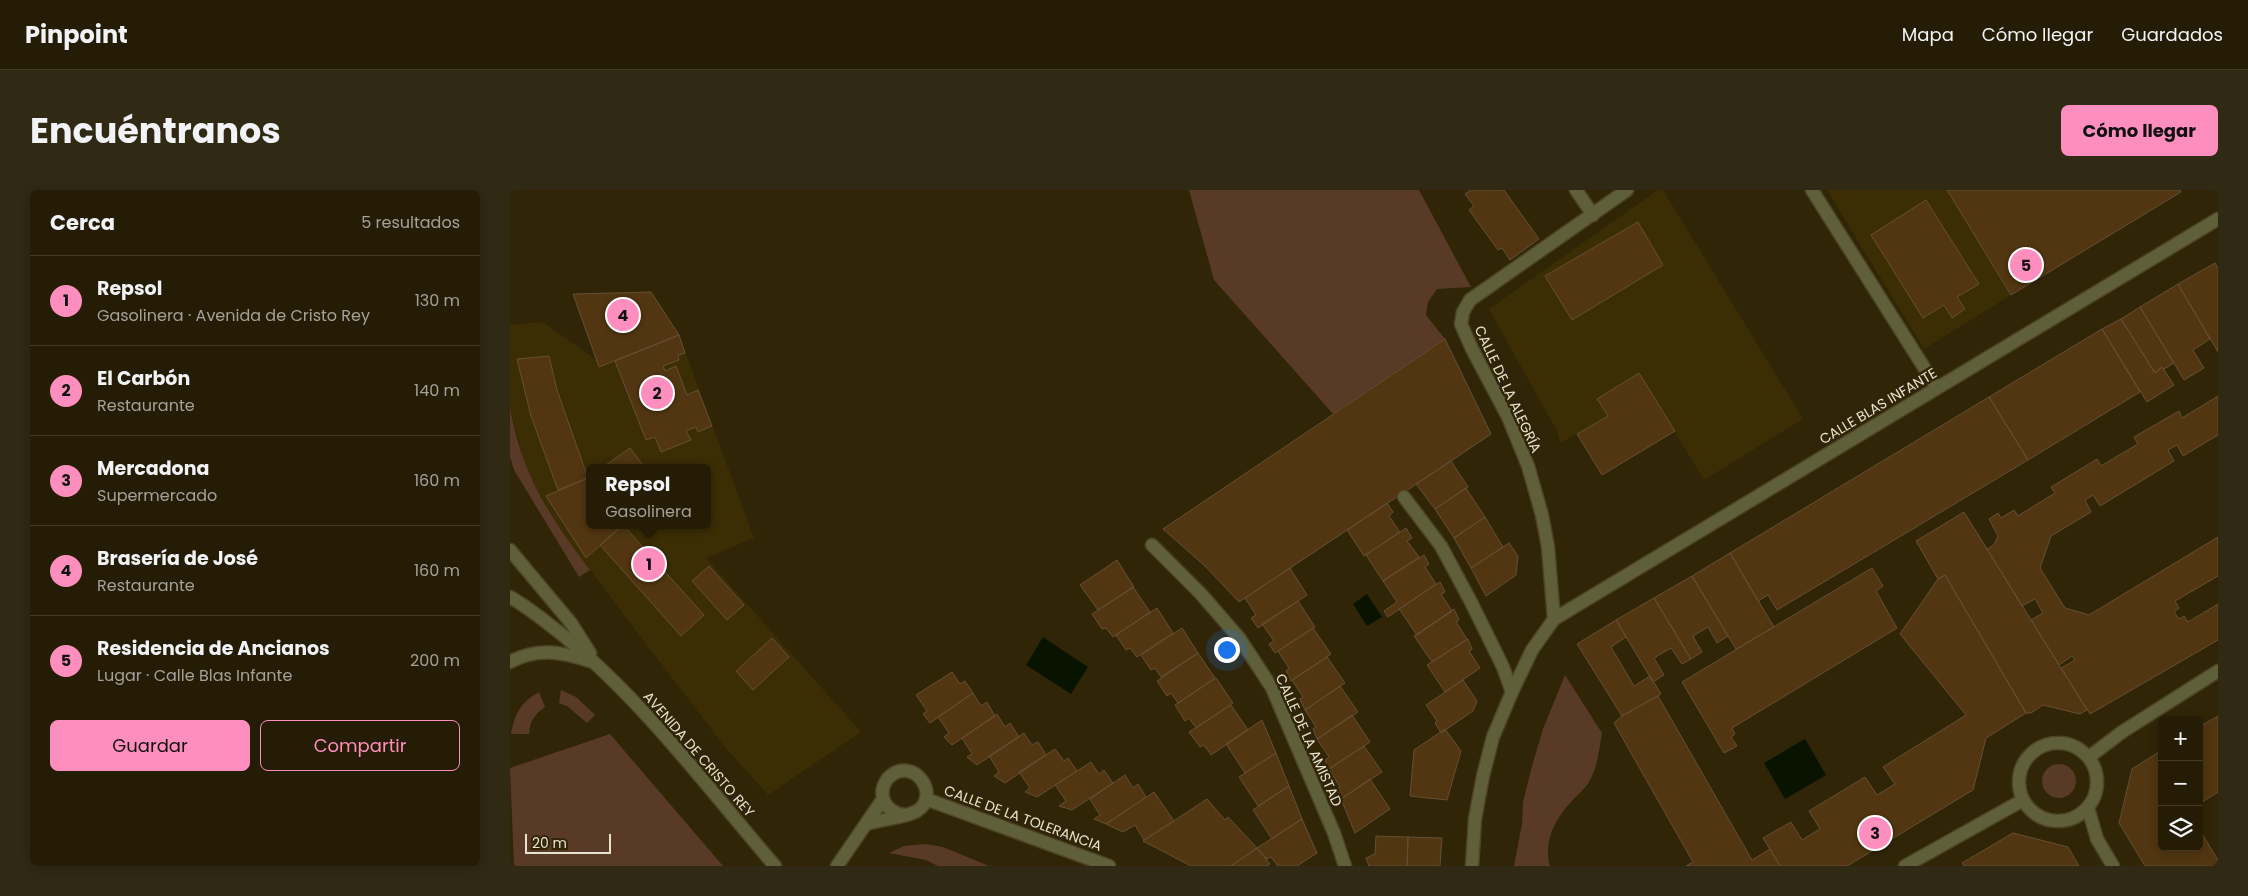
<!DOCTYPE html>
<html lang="es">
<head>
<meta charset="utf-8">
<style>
	:root { --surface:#241c04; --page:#302913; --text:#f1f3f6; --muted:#a3a19a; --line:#413a26; --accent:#fe8ebd }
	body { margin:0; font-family:Poppins,sans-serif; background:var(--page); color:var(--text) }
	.controls { position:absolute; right:15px; bottom:15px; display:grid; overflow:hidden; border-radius:8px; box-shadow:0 2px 12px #0003 }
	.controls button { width:45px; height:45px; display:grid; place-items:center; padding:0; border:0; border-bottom:1px solid var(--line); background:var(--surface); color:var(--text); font:25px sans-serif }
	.scale { position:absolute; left:15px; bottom:12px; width:86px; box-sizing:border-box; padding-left:5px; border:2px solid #e8e2d0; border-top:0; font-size:14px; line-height:18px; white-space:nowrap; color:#e8e2d0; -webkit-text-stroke:4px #302506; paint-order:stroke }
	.you { position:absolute; left:716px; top:459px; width:18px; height:18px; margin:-12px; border:4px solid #fff; border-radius:50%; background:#1a73e8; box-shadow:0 0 0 8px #1a73e833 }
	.badge { display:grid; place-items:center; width:32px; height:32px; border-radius:50%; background:var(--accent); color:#111; font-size:16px; font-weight:700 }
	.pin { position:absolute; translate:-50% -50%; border:2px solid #fff; box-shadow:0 1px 5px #0006 }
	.popup { position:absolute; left:76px; top:274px; width:125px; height:65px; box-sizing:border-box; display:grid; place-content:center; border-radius:8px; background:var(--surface); filter:drop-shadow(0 1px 4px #0005); font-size:16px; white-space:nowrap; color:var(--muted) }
	.popup b { font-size:19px; color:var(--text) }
	.popup::after { content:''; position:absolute; left:50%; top:100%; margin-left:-10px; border:10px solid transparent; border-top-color:var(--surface) }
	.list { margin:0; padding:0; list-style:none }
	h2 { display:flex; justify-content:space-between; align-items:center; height:65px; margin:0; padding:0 20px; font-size:21px }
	h2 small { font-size:16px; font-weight:400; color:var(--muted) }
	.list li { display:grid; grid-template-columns:32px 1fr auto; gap:15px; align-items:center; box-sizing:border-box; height:90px; padding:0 20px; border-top:1px solid var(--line) }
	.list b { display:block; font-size:19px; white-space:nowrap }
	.list p { margin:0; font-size:16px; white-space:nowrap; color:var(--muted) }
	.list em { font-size:16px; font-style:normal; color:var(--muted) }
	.actions { display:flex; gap:10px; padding:15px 20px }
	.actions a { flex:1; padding:11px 0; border:1px solid var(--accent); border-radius:8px; text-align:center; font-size:18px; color:var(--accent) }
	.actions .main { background:var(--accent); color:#111 }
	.icon { flex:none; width:28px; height:28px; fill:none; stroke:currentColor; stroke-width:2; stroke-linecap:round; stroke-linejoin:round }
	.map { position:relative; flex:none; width:1708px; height:676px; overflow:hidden; border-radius:8px }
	header { display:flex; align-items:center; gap:30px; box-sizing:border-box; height:70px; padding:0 25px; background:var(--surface); border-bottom:1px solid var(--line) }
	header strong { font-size:24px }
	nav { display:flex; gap:28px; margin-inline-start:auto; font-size:18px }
	.intro { display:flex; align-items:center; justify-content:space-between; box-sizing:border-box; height:120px; padding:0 30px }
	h1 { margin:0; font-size:35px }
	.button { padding:12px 22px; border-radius:8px; background:var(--accent); color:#111; font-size:18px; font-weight:700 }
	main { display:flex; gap:30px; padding:0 30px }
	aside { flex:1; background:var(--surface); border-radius:8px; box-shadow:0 2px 12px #0003 }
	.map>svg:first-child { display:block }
	.built { fill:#3b2e05; fill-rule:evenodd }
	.green { fill:#583a27 }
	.water { fill:#091400 }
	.building { fill:#513611; stroke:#654f36 }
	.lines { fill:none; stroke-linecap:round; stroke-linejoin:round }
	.minor-casing { stroke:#4d4326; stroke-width:15 }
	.minor { stroke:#5f603a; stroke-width:12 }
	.labels { text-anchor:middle; stroke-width:5; stroke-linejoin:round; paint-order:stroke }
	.street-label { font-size:14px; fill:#e8e2d0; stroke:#302506 }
</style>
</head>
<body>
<header>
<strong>Pinpoint</strong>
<nav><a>Mapa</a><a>Cómo llegar</a><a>Guardados</a></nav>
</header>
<div class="intro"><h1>Encuéntranos</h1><a class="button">Cómo llegar</a></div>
<main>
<aside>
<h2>Cerca<small>5 resultados</small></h2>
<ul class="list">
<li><span class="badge">1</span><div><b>Repsol</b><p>Gasolinera · Avenida de Cristo Rey</p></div><em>130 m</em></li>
<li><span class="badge">2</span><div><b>El Carbón</b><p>Restaurante</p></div><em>140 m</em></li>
<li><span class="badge">3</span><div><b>Mercadona</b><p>Supermercado</p></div><em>160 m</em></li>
<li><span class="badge">4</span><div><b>Brasería de José</b><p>Restaurante</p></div><em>160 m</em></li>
<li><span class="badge">5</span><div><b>Residencia de Ancianos</b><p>Lugar · Calle Blas Infante</p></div><em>200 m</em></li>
</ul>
<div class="actions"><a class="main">Guardar</a><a>Compartir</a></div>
</aside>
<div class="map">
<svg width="1708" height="676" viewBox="0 0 1708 676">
	<rect width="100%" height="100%" fill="#302506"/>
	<path class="built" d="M1148 0H1153L1293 229 1194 290 1129 183 1087 209 1098 226 1050 253 1047 241 979 119Z
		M1317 0H1437L1501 105 1414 159Z
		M33 132 86 170 89 177 169 145 244 348 196 368 351 542 258 605 214 556 51 342 25 300 14 271 0 218V135ZM80 278H198V335H80Z"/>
	<path class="green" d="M679 0H909L961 97 927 99 918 112 916 125 935 149 823 224 704 90Z
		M0 218C13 287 39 326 80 380L69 387 4 280 0 267Z
		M1055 485 1092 543C1089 560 1088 576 1079 592 1075 599 1067 605 1061 612 1045 629 1033 652 1040 676H1004L1012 634 1013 612 1022 576 1033 539Z
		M51 500 66 507 85 525 77 533 57 516 49 513Z
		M29 502 35 517C24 525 20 531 19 544H1C5 523 11 512 29 502Z
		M100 544 213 676H4L0 578Z
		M1532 591a17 17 0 1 1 34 0a17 17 0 1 1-34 0Z
		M416 654 433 657 479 676H428L416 670 379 663 394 656Z"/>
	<path class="water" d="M857 404 872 427 857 436 843 414Z
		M533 447 578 477 561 504 516 475Z
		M1295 549 1316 585 1275 609 1254 573Z"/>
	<path class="building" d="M961 0H994L1029 49 1000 70 992 58 988 60 959 20 964 16 955 4Z
		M1437 0H1670L1671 2 1501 105Z
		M1416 10 1469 94 1447 107 1455 119 1442 128 1434 115 1413 128 1361 45Z
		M1128 32 1153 75 1062 130 1035 86Z
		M1705 73 1708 78V162L1668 94Z
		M1668 94 1700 149 1683 160 1694 178 1674 190 1630 117Z
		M141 102 169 145 89 177 63 104Z
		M1630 117 1664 173 1654 179 1652 177 1645 183 1611 129Z
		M1611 129 1645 183 1652 177 1664 195 1637 212 1592 139Z
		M1592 139 1630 202 1518 270 1479 207Z
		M169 145 175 163 168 165 169 170 153 176 155 181 166 176 177 205 188 200 202 236 188 242 186 237 176 241 181 250 151 262 145 247 136 250 105 171Z
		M935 149 981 244 941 271 729 412 695 376 653 339Z
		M39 166 47 200 78 288 48 300 21 226 7 169Z
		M1129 183 1165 241 1092 285 1067 244 1098 226 1087 209Z
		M1708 206V245L1673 266 1667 255 1658 260 1664 271 1590 316 1583 305 1575 310 1581 322 1541 346 1530 378 1555 418 1579 425 1708 347V386L1665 411 1669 418 1664 422 1669 429 1674 426 1678 432 1708 414V450L1580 524 1551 478 1565 470 1562 466 1549 475 1521 430 1533 423 1525 409 1512 416 1477 359 1484 355 1488 346 1479 329 1488 323 1491 328 1504 320 1508 326 1545 303 1541 297 1587 269 1591 276 1628 254 1624 247 1669 221 1672 228Z
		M1479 207 1518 270 1267 420 1258 405 1248 411 1220 363Z
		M120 258 135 278 93 277Z
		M941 271 958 297 925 319 906 294Z
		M78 288H80V335H113L76 368 36 306Z
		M956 298 975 327 944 348 925 319Z
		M877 313 883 322 879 326 890 342 854 366 837 340Z
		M1454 322 1577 520 1570 524 1533 515 1521 523H1516L1435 385 1428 389 1406 351Z
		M975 327 993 357 961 378 944 348Z
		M113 335 194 425 171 446 90 355Z
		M896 338 902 348 897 351 909 367 873 391 856 365Z
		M999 353 1008 366 1006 385 976 406 961 378Z
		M1220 363 1264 437 1226 459 1182 386Z
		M914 365 919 374 915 377 926 394 878 427 874 421 887 412 873 391Z
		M607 370 624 397 588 420 570 395Z
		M199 376 234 415 217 430 182 391Z
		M780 378 797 405 748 438 741 428 746 425 735 408Z
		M1362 378 1373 396 1366 401 1387 438 1222 538 1225 544 1221 547 1227 556 1214 563 1172 492Z
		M1435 385 1516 523 1476 548 1463 600 1337 676H1270L1253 648 1281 632 1292 650 1310 639 1299 621 1355 587 1367 605 1385 594 1373 577 1456 525 1390 444 1428 389Z
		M1182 386 1218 446 1207 453 1198 437 1183 446 1192 462 1181 469 1144 408Z
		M930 392 935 402 931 404 942 421 907 445 889 419Z
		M623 397 640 422 603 447 596 438 592 439 582 424Z
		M1144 408 1181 469 1172 474 1161 458 1144 468 1154 485 1143 492 1106 430Z
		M788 411 805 437 765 463 759 454 764 451 752 434Z
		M647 418 663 443 627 467 620 458 616 460 606 445Z
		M944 419 949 430 946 432 957 449 922 472 904 446Z
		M1106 430 1116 447 1101 457 1124 496 1140 486 1151 504 1112 526 1067 454Z
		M672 438 688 463 651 487 645 478 641 480 631 465Z
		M803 438 821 464 781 491 776 481 779 478 768 461Z
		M262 448 279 467 243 500 226 481Z
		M958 449 962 459 959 461 970 478 935 502 917 475Z
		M688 463 705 488 668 513 661 503 657 506 647 491Z
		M817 467 835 493 795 520 790 509 793 507 782 490Z
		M442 482 450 494 455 491 463 503 420 533 413 524 417 521 406 505Z
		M706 488 723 513 686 538 679 528 675 531 665 515Z
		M953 490 967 511 963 521 931 543 925 533 927 531 916 515Z
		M830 496 848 522 807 549 803 539 806 537 795 520Z
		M463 503 471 516 477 512 485 526 442 555 434 547 439 543 428 527Z
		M1148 506 1242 670 1260 659 1270 676H1176L1183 672 1104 533 1112 526Z
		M721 515 738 540 701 565 694 555 690 557 679 542Z
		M487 524 495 537 500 533 509 547 467 575 457 567 462 564 452 548Z
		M842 525 860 552 819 579 815 570 819 567 807 549Z
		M1708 526V602L1689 614V537Z
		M752 530 766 563 735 583 716 554Z
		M935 539 951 561 937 610 900 606 904 560Z
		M514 543 522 555 528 552 536 565 495 593 484 586 489 582 479 566Z
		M854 556 872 582 831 609 827 599 830 597 819 579Z
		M545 559 554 571 558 568 567 581 527 607 515 602 520 598 509 582Z
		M1652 560V657H1689V639L1708 670V676H1635L1609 633 1622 579Z
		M766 563 779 596 748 616 729 587Z
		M581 572 589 584 594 580 603 593 562 620 549 616 556 611 545 595Z
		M615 585 623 598 628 594 636 607 596 634 584 629 590 625 580 609Z
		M860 589 880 619 845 643 831 609Z
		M779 596 792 629 762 649 743 620Z
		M644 602 664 631 634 650 625 635 613 642 596 634Z
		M697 609 715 630 718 627 747 658 721 676H681L633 651Z
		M792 629 807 663 787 676H768L761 667 757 669 747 658Z
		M1503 643 1558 657 1569 676H1454L1452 673Z
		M866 646 898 647 897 676H859L856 668 865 664Z
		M898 647 932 648 930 676H897Z
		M747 658 760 674 757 676H721Z"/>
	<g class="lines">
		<defs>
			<path id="minor" d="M1066 0 1083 25
				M1302 0 1427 198
				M894 307 931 356 961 412 993 477 1002 502
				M642 355 691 404 730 449 762 498 824 643 835 676
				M0 360 61 433 80 463
				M0 407C20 418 37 433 55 447 135 513 198 598 265 676
				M1044 429 1708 29
				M0 472C27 457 52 462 80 471
				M1509 592a39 39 0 1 1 78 0a39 39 0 1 1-78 0Z
				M1579 567 1612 542 1708 481
				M416 609 599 676
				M1578 618 1587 649 1603 676
				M357 634C371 629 395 628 407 621 432 605 403 564 378 588 366 604 375 622 394 625
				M327 676 373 609
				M962 676 965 629 973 586 983 547 1002 502 1022 460 1044 429 1038 357 1032 325 1018 276 998 227 962 159 951 134 953 122 960 110 1117 0
				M1395 676 1513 610"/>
		</defs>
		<use href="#minor" class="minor-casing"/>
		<use href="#minor" class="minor"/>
	</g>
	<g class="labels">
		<g class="street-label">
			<text transform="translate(998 199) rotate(65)" y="5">CALLE DE LA ALEGRÍA</text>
			<text transform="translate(1368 216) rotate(-31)" y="5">CALLE BLAS INFANTE</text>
			<text transform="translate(799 550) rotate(66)" y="5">CALLE DE LA AMISTAD</text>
			<text transform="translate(189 564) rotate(49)" y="5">AVENIDA DE CRISTO REY</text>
			<text transform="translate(513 628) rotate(20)" y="5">CALLE DE LA TOLERANCIA</text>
		</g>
	</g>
</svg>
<div class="controls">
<button>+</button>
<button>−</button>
<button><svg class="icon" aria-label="layers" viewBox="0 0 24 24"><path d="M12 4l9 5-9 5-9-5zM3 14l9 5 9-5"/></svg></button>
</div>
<div class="scale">20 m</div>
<div class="you"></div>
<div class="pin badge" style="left:139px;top:374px">1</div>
<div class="popup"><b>Repsol</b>Gasolinera</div>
<div class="pin badge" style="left:147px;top:203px">2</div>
<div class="pin badge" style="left:1365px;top:643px">3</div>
<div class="pin badge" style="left:113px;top:125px">4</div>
<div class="pin badge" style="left:1516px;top:75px">5</div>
</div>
</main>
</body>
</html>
